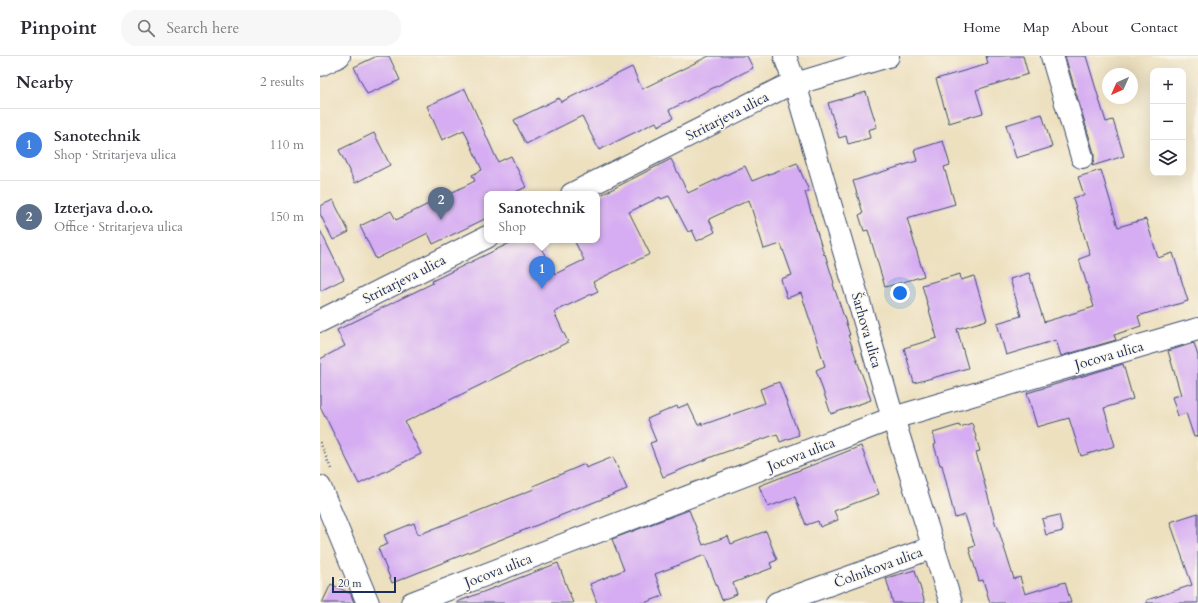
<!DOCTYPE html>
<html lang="en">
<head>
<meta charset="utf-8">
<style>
	:root { --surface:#fff; --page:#f7f7f7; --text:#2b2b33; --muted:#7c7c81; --line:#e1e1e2; --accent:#ea580c }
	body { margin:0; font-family:Cardo,serif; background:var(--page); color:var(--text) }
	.controls { position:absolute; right:12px; top:12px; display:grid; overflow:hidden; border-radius:8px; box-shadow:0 4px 16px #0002 }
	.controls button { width:36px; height:36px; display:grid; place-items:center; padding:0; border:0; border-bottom:1px solid var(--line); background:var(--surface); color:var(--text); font:20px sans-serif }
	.compass { position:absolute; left:782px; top:12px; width:36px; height:36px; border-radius:50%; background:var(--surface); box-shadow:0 4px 16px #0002; rotate:225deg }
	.scale { position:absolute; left:12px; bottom:10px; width:64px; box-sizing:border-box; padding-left:4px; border:2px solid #1b2f5e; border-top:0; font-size:11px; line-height:14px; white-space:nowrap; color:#1b2f5e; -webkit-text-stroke:3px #fbf7ec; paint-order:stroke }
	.you { position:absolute; left:580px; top:237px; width:14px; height:14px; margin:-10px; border:3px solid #fff; border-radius:50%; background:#1a73e8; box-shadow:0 0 0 6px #1a73e833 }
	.badge { display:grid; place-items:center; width:26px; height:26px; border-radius:50%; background:var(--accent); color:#fff; font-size:13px; font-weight:700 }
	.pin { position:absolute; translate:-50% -33px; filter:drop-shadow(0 1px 2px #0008) }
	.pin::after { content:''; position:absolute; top:21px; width:14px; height:12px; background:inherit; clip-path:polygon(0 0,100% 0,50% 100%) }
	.popup { position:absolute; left:164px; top:135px; width:116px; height:52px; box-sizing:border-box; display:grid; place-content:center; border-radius:8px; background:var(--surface); filter:drop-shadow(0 1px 3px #0005); font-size:13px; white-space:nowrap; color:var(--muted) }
	.popup b { font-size:15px; color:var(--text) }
	.popup::after { content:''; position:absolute; left:50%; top:100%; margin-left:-8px; border:8px solid transparent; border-top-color:var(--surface) }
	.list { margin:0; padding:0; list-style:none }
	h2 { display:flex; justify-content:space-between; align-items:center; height:52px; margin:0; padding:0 16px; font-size:17px }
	h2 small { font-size:13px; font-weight:400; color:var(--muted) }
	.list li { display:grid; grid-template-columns:26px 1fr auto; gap:12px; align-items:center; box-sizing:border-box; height:72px; padding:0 16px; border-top:1px solid var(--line) }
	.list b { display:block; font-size:15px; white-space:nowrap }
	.list p { margin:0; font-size:13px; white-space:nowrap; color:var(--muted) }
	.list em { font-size:13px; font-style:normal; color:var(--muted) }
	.icon { flex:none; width:22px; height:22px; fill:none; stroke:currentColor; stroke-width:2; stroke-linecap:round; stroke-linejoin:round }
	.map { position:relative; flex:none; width:878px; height:547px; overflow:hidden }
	header { display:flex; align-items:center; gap:24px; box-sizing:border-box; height:56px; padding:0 20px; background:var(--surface); border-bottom:1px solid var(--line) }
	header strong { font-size:19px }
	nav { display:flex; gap:22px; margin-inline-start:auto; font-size:14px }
	.search { width:280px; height:36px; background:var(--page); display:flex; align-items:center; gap:10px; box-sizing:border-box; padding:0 14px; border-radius:16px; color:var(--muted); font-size:15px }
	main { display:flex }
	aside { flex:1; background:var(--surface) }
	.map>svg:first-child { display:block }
	.building { fill:#d6adf2 }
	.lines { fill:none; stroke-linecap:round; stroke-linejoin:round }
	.street-casing { stroke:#3a4a6d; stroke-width:24 }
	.secondary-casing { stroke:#3a4a6d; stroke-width:24 }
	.path { stroke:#3a4a6d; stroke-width:2.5; stroke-dasharray:1 3; stroke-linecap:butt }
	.street { stroke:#fff; stroke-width:22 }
	.secondary { stroke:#fff; stroke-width:22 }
	.labels { text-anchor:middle; stroke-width:3; stroke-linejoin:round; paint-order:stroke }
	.street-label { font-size:14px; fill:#1b2f5e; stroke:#fbf7ec }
</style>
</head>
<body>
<header>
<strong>Pinpoint</strong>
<div class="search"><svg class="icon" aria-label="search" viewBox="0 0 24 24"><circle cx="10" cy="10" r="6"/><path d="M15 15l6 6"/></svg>Search here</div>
<nav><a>Home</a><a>Map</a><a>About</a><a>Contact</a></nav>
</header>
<main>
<aside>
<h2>Nearby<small>2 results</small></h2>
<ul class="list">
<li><span class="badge" style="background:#3f7fe0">1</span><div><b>Sanotechnik</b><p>Shop · Stritarjeva ulica</p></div><em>110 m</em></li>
<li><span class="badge" style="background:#5c6f8a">2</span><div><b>Izterjava d.o.o.</b><p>Office · Stritarjeva ulica</p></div><em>150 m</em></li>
</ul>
</aside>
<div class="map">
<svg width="878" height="547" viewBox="0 0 878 547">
	<rect width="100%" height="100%" fill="#fbf7ec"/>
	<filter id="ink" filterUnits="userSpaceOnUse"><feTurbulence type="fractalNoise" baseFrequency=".025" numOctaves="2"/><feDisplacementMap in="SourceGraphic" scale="8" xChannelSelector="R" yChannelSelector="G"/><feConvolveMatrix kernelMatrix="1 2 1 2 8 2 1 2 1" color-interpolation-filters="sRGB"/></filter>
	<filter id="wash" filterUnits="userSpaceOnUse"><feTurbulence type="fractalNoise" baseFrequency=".012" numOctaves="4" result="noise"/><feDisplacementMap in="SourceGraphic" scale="16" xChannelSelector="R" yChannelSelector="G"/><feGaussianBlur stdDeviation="0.9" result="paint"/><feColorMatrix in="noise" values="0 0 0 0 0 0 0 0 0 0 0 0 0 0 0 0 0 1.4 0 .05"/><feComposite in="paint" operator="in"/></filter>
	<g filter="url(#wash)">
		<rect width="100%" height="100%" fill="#ede0bf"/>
		<g id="blocks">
			<path class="building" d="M57 0H69L80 24 47 38 34 11Z
				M389 0H427L433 12 349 54 353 62 338 70 336 66 279 94 262 60 206 88 194 64 239 42 241 46 312 11 322 33Z
				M666 0H703L708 18 656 34 663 57 629 67 616 23 668 8Z
				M745 0H766L786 66 793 64 804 100 772 110 774 104V97Z
				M145 33 178 106 191 100 206 131 192 138H167V162L113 188 108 177 56 203 40 170 71 155 76 164 155 125 152 119 162 114 144 74 122 84 107 50Z
				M546 36 557 71 548 74 550 82 528 88 526 80 519 82 508 47Z
				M722 58 732 91 696 102 686 69Z
				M54 77 70 109 35 127 19 94Z
				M623 85 630 109 624 111 635 148 587 162 604 220 565 231 548 174 544 175 539 159 543 157 533 125 597 105 594 94Z
				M351 103 368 137 425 110 432 125 477 107 489 135 485 136 504 199 505 198 514 227 513 228 530 279H528L551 344 511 358 496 314 505 310 481 237 467 242 461 223 472 219 461 188 444 193 429 144 389 163 395 176 377 185 372 174 368 176 349 140 341 143 340 141 309 156 330 198 273 226 278 235 234 256 248 286 85 366 101 398 39 428 0 350V303L25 290 17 274 113 227 112 225 196 184H218L235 218 264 204 254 184H277V141Z
				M781 114 798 171 826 163 838 202 853 197 868 245 818 260 821 270 794 279 796 284 741 300 736 284 686 299 677 267 701 260 690 223 709 217 724 266 774 251 759 203 770 199 753 142 764 139 758 121Z
				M13 144 29 176 13 184 0 158V150Z
				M0 174 24 223 0 235Z
				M640 218 641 224 654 220 667 264 637 273 648 312 594 327 584 292 617 282 602 229Z
				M874 287 878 300V380L874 381 866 357 858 360 852 341 861 339 848 295Z
				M803 308 813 343 784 352 795 390 761 400 749 362 717 371 707 337Z
				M459 326 479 379 460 386 457 378 394 400 343 421 330 387 336 385 327 363 357 350 358 352 368 348 378 369 382 367V369L445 347 440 333Z
				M652 367 660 395 656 396 676 470 677 469 694 523 700 521 705 538 745 526 751 547H670L663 524 659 525 649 492 655 490 645 459 635 462 622 409H620L614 389 616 388 613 377 639 369 640 371Z
				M541 390 559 438 514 455 518 464 500 471 498 465 486 469 475 441 448 451 439 430Z
				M293 401 307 433 72 527 58 492 68 488 64 479 94 467 98 479 214 433 213 430 265 408 266 412Z
				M369 454 383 489 408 480 411 488 446 475 457 504 450 507 452 512 413 527 417 538 402 544 385 499 335 518 343 540 324 547H277L270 528 304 514 292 483Z
				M878 457V547H827V544L872 529 850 466Z
				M739 459 743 475 726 479 722 463Z
				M238 507 253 547H137V546Z
				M595 514 605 547H573L566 522Z
				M11 528 31 538 34 547H2Z"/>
		</g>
	</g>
	<g filter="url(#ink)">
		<use href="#blocks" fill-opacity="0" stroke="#3a4a6d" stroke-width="1"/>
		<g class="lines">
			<defs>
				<path id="street" d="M465 0 475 28 573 362 631 547
					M732 0 762 101
					M0 9 19 0
					M252 138 462 32 568 0
					M0 265 167 181
					M92 547 573 362 878 273
					M457 547 614 491"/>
				<path id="secondary" d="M0 431 48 547"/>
			</defs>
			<use href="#street" class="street-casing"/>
			<use href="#secondary" class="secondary-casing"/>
			<path class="path" d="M0 386 11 413"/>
			<use href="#street" class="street"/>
			<use href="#secondary" class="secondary"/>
		</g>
	</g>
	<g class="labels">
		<g class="street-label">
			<text transform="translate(407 60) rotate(-27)" y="5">Stritarjeva ulica</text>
			<text transform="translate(84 223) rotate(-27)" y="5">Stritarjeva ulica</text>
			<text transform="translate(547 274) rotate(74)" y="5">Šarhova ulica</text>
			<text transform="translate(789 299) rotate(-16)" y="5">Jocova ulica</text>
			<text transform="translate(481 398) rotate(-21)" y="5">Jocova ulica</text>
			<text transform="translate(558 511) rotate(-20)" y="5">Čolnikova ulica</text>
			<text transform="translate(178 514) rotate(-21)" y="5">Jocova ulica</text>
		</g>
	</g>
</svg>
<div class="controls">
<button>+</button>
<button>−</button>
<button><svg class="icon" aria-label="layers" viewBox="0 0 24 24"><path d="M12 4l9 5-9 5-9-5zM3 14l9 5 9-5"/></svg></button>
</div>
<svg class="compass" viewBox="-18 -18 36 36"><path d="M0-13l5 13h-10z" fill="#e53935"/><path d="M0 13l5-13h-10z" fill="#7c7c81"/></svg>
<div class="scale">20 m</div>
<div class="you"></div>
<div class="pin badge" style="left:222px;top:233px;background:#3f7fe0">1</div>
<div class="popup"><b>Sanotechnik</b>Shop</div>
<div class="pin badge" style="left:121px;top:164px;background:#5c6f8a">2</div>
</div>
</main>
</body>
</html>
